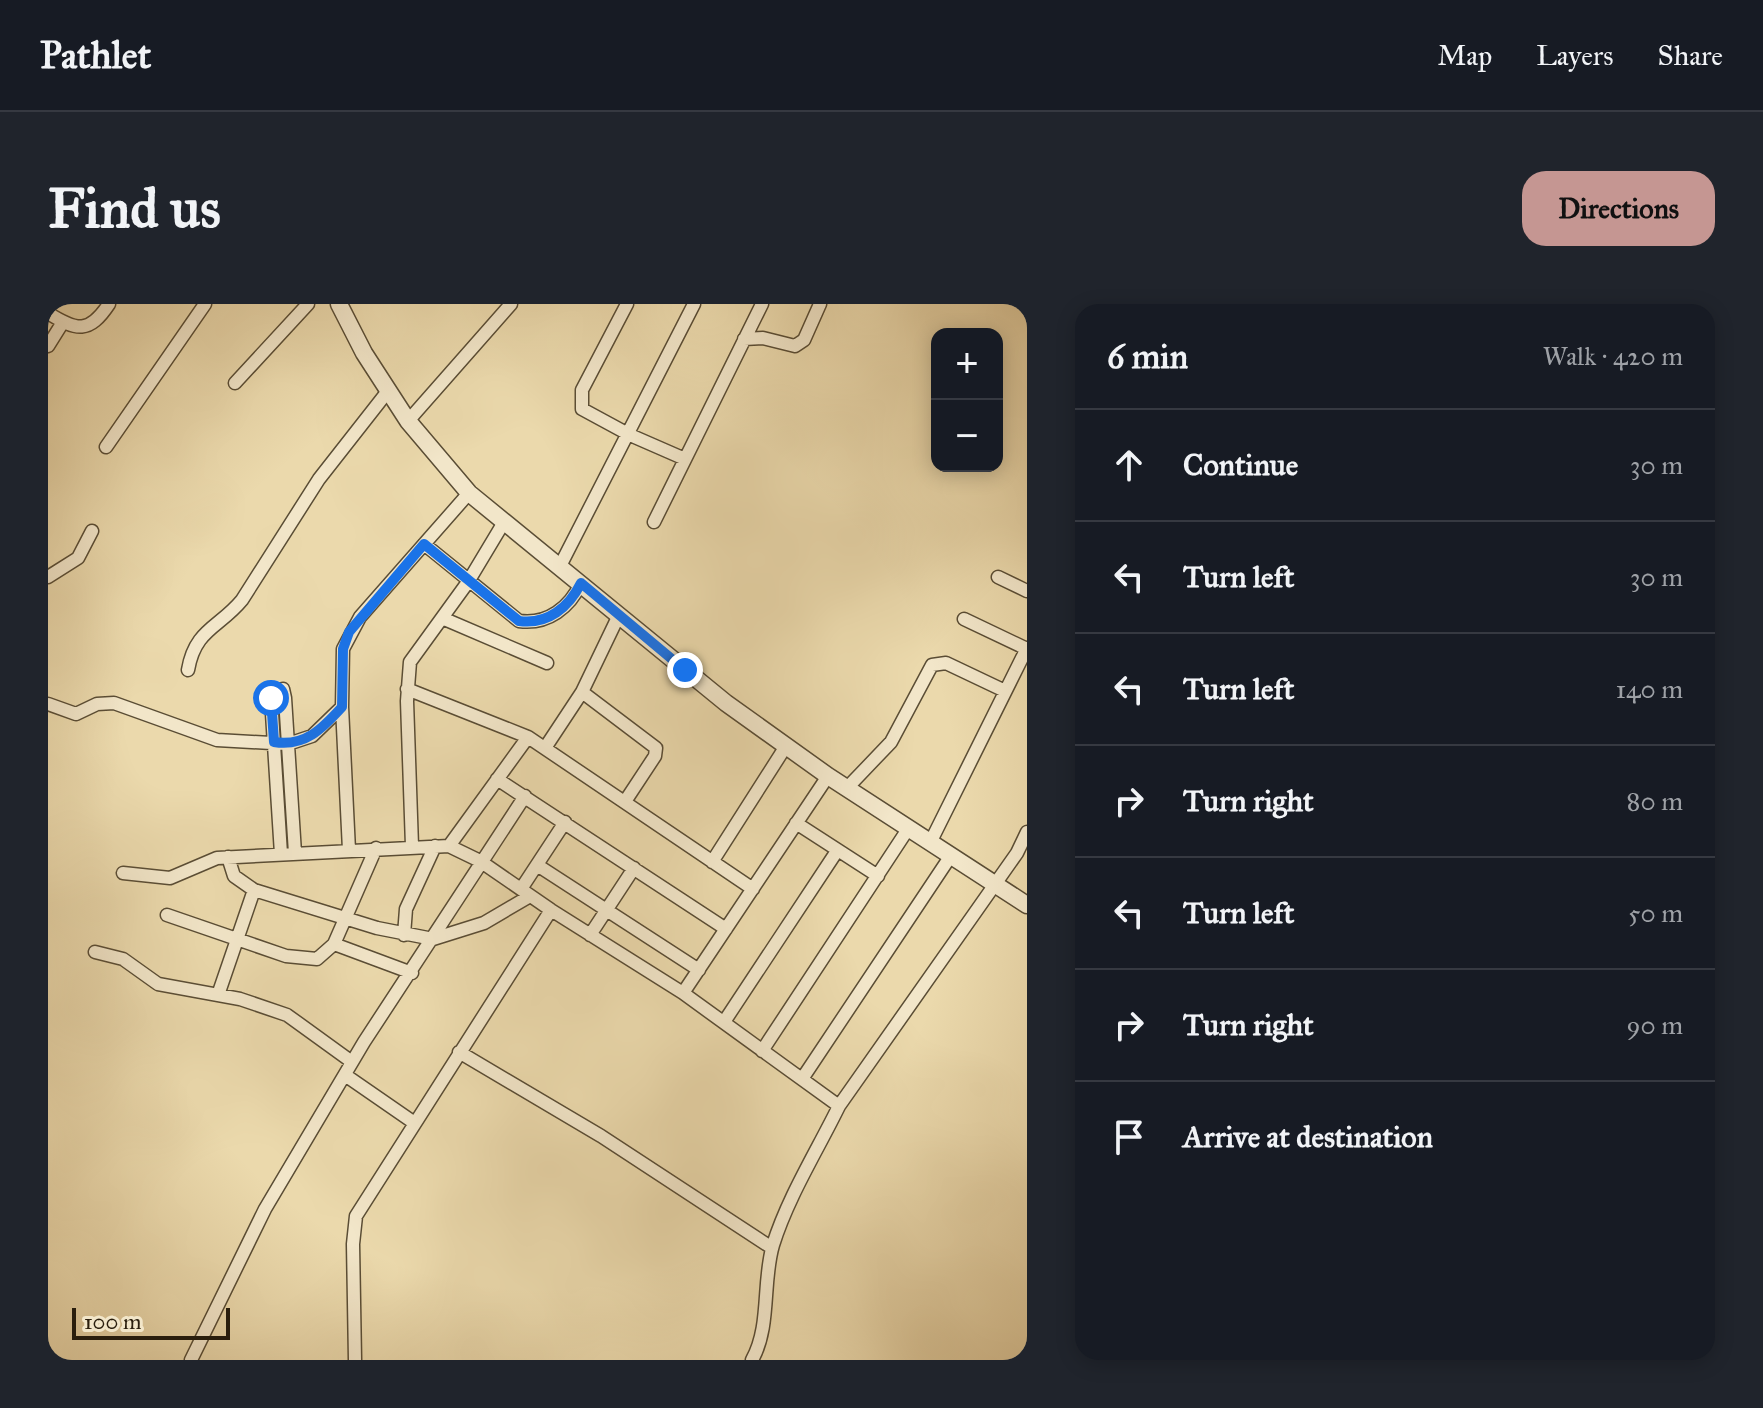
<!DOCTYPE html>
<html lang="en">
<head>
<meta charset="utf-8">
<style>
	:root { --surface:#171b24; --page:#20242c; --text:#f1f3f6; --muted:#9ea1a6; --line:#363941; --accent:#c59692 }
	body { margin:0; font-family:"IM FELL Great Primer",serif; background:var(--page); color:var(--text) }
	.controls { position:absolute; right:24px; top:24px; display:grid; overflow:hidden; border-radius:16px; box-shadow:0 4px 20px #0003 }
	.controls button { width:72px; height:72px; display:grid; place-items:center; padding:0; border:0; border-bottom:2px solid var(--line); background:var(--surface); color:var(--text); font:40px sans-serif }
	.scale { position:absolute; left:24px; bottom:20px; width:158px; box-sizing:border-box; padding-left:8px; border:4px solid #2a1e0d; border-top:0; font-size:22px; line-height:28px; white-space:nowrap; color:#2a1e0d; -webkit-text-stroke:6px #f2e6c9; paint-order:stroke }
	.stop { position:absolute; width:24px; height:24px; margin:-18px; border:6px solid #1a73e8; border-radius:50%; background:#fff }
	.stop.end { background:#1a73e8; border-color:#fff; box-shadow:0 2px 8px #0008 }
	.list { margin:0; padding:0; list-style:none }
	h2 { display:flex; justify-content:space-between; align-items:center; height:104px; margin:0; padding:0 32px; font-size:34px }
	h2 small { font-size:26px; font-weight:400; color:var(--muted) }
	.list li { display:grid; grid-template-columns:52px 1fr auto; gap:24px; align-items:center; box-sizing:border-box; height:112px; padding:0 32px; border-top:2px solid var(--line) }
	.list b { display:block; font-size:30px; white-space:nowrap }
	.list em { font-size:26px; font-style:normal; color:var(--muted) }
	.icon { flex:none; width:44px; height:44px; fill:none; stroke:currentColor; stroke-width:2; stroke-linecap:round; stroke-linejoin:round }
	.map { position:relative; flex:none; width:979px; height:1056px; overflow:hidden; border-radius:24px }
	header { display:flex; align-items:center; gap:48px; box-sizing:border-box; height:112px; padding:0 40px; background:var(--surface); border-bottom:2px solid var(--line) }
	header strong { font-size:38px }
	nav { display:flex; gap:44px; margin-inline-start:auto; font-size:28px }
	.intro { display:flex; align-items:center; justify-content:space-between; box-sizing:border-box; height:192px; padding:0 48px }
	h1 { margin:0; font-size:56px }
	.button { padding:20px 36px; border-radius:24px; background:var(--accent); color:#111; font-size:28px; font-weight:700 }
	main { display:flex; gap:48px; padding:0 48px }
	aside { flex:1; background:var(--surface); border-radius:24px; box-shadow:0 4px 20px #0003 }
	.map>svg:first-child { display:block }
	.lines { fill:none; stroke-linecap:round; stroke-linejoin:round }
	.minor-casing { stroke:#5a4d35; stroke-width:15 }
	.tertiary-casing { stroke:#5a4d35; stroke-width:19 }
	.minor { stroke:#f2e6c9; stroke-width:12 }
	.tertiary { stroke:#f2e6c9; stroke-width:16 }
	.route { stroke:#1a73e8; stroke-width:10 }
</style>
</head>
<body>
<header>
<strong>Pathlet</strong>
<nav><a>Map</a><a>Layers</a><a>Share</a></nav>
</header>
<div class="intro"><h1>Find us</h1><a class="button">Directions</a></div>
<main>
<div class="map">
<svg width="979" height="1056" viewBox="0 0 979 1056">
	<rect width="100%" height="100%" fill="#ebd9ac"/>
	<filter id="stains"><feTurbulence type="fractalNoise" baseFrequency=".0025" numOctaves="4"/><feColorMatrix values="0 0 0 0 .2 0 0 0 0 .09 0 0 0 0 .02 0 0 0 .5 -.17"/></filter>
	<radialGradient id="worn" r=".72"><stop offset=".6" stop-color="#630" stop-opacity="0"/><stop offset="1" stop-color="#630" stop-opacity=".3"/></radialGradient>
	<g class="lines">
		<defs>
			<path id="minor" d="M579 0 534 86V105L582 131 637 155
				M0 9C29 27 41 30 61 0
				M696 35 715 34 747 42 756 36 772 0
				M0 42 15 18
				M187 79 260 0
				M360 117 463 0
				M58 143 157 0
				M606 218 714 0
				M376 240 471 317C500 321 522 303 533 279
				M511 264 646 0
				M0 273 30 254 44 227
				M950 273 979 287
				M394 314 499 359
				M916 315 979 345
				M140 366C147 325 171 324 194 296L271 175 340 87
				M359 385 480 433
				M534 388 608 444 607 452 578 496
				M0 400 28 410 49 400 66 399 169 436 240 440 264 432 294 403
				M497 444 534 388 571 311
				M780 472 635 689 791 802 969 549 979 528
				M449 475 678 625
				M799 484 843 438 884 361 898 359 957 387
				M748 519 830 572
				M882 539 979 344
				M364 542 359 397 362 358 420 278 456 218
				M401 542 480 433 705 585
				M301 546 294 403 295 345 312 313 421 189
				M233 550 223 394V388L235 385 237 394 247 549
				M180 553 186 572 206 586 329 624 385 635 436 619 482 592
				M664 558 738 442
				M489 561 651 666
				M75 569 122 574 169 554 401 542 432 557 503 606 635 689
				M473 585 517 518
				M119 611 238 652 269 655 286 640 328 544
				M356 631 358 605 387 542
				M542 631 586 564
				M286 640 364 669
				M47 648 75 655 110 680 192 695 239 711 304 758
				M170 691 206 586
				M676 718 789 547
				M714 747 860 525
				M411 748 553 832 724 944
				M297 771 365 818
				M754 775 902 553
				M143 1056 217 905 316 738 477 492
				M307 1056 305 940 308 912 503 606
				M704 1056C723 1022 714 978 725 941 740 893 769 847 791 802"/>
			<path id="tertiary" d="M291 0 316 49 360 117 421 189 678 399 780 472 979 601"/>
		</defs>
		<use href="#minor" class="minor-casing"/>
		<use href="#tertiary" class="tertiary-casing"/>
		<use href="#minor" class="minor"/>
		<use href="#tertiary" class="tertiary"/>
	</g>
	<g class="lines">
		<path class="route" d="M223 394 226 438C257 443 274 425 294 403L295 345 301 328 376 240 471 317C500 321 521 303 533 279L637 366"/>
	</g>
	<rect width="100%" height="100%" filter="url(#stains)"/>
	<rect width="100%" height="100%" fill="url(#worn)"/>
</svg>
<div class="controls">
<button>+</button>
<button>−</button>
</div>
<div class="scale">100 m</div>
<div class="stop" style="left:223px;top:394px"></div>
<div class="stop end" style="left:637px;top:366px"></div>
</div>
<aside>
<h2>6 min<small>Walk · 420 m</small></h2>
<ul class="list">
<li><svg class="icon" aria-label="ahead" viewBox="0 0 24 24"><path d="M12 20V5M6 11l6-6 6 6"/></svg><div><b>Continue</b></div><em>30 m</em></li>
<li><svg class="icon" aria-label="left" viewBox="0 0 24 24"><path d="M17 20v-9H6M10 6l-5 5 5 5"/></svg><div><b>Turn left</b></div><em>30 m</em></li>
<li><svg class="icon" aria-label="left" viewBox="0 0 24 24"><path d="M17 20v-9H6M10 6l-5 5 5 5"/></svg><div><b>Turn left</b></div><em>140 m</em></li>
<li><svg class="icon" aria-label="right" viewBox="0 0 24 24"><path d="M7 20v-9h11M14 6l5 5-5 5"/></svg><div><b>Turn right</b></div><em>80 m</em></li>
<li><svg class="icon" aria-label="left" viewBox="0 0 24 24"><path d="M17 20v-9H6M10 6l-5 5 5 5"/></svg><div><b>Turn left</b></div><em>50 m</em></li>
<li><svg class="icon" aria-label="right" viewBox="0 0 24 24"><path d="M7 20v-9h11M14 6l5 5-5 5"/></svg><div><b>Turn right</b></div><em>90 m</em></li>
<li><svg class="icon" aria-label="arrive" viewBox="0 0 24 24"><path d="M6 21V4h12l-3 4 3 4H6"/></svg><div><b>Arrive at destination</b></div></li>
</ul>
</aside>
</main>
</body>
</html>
